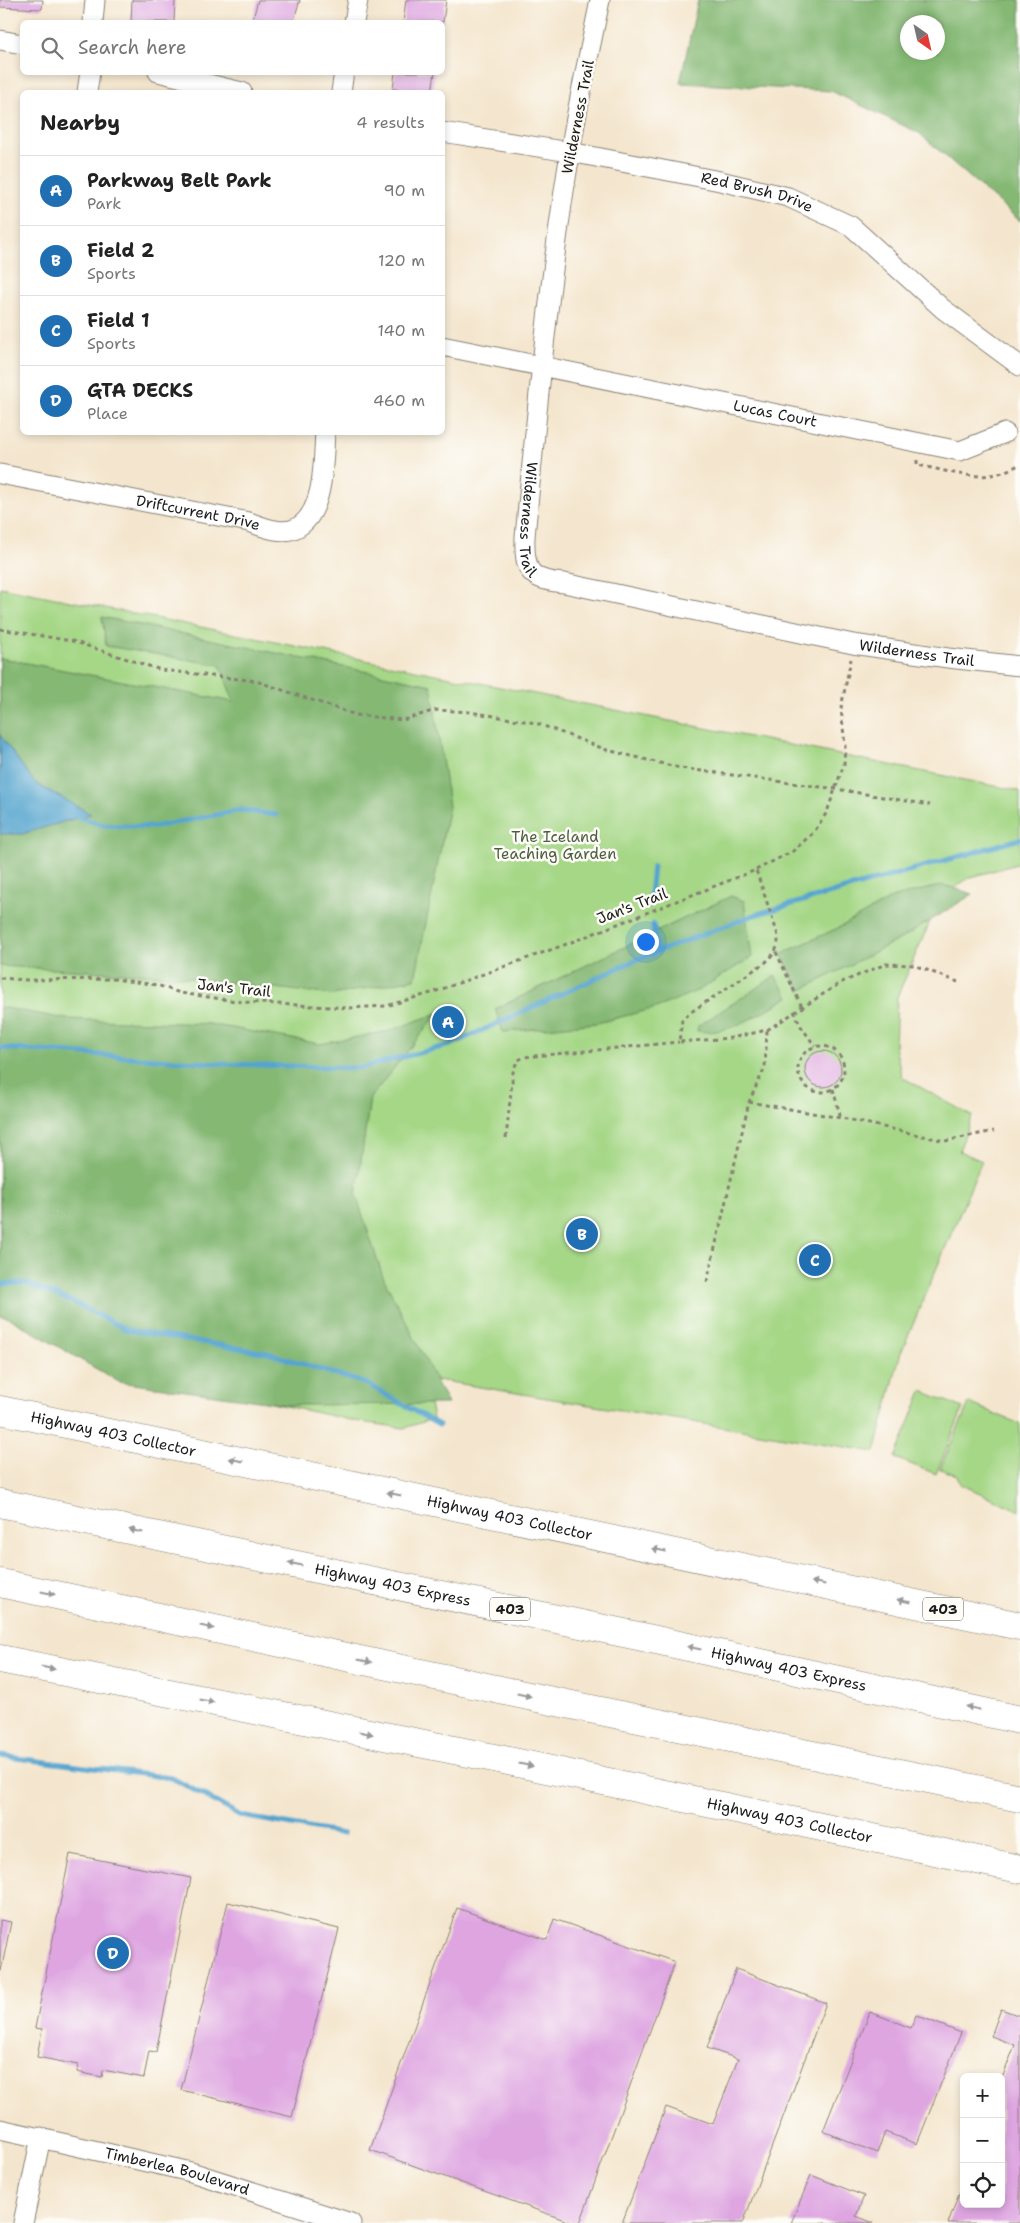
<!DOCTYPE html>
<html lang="en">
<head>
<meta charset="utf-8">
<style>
	:root { --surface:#fff; --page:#f2f2f2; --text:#222; --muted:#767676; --line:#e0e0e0; --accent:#1f6fb2 }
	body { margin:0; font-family:"Shantell Sans",sans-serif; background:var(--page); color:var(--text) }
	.controls { position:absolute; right:15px; bottom:15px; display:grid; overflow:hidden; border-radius:8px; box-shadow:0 2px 8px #0003 }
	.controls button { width:45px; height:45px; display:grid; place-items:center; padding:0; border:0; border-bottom:1px solid var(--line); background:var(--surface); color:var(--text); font:25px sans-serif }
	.compass { position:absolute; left:900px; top:15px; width:45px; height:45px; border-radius:50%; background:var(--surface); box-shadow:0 2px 8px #0003; rotate:146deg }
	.you { position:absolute; left:645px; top:941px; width:18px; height:18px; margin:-12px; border:4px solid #fff; border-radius:50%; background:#1a73e8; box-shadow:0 0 0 8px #1a73e833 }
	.badge { display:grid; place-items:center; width:32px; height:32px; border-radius:50%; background:var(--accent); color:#fff; font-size:16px; font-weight:700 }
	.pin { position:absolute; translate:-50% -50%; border:2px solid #fff; box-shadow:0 1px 5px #0006 }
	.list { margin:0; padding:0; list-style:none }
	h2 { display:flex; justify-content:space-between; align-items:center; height:65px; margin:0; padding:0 20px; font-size:21px }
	h2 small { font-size:16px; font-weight:400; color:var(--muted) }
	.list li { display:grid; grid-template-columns:32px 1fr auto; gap:15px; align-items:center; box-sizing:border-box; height:70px; padding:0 20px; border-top:1px solid var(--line) }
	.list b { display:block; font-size:19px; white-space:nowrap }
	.list p { margin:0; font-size:16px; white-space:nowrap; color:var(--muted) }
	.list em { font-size:16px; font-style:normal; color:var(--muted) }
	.icon { flex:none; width:28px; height:28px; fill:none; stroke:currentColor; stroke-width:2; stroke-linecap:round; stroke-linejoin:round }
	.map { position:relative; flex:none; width:1020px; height:2223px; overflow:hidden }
	.search { position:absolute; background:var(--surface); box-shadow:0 2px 8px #0003; left:20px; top:20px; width:425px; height:55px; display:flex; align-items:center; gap:12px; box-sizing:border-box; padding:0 18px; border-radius:8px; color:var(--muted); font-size:19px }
	.panel { position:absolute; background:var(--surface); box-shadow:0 2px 8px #0003; left:20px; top:90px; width:425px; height:345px; border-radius:8px }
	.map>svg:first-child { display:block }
	.green { fill:#a5d786; stroke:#607a51 }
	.forest { fill:#84b873; stroke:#506a48; fill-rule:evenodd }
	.water { fill:#55a4cf; stroke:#386076 }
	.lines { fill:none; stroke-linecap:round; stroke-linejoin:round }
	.stream { stroke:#55a4cf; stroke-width:5 }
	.building { fill:#dea5e1 }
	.minor-casing { stroke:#888175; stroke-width:21 }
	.motorway-casing { stroke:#888175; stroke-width:29 }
	.path { stroke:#888175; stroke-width:3; stroke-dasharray:4 4; stroke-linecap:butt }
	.minor { stroke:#fff; stroke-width:19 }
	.motorway { stroke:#fff; stroke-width:28 }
	.oneway { fill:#999 }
	.labels { text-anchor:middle; stroke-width:5; stroke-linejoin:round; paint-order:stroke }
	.shield { fill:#fdfcf7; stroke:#605f5e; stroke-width:1 }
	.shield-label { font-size:14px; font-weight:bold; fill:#1c1c1c }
	.street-label { font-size:15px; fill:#1c1c1c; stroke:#fdfcf7 }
	.park-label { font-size:15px; fill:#4c5d41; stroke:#fdfcf7 }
</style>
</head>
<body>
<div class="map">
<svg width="1020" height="2223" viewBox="0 0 1020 2223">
	<rect width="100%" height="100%" fill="#fdfcf7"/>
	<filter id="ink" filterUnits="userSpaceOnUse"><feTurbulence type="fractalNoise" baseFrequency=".02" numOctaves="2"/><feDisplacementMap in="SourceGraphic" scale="10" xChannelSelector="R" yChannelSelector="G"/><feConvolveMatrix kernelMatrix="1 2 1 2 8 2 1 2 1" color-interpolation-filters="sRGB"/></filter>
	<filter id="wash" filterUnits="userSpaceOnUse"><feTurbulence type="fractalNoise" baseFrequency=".0096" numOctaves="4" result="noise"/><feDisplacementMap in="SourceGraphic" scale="20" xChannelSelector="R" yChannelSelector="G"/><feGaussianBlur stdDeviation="1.12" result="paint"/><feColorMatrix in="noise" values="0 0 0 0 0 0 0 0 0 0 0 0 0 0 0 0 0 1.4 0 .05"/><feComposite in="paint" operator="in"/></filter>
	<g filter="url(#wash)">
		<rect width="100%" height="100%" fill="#f4e6ce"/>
		<path class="green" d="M0 587 1020 791V863L968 878 939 901 897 997 895 1047 902 1077 972 1116 959 1151 982 1161 900 1355 875 1452 425 1378 433 1419 404 1428 360 1422 234 1395 0 1286Z
			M922 1391 963 1408 936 1474 895 1458Z
			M969 1403 1020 1424V1511L960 1484 957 1475 940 1469Z"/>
		<path class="forest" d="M698 0H1020V221L919 133 831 91 680 83ZM938 22V52H908V22Z
			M102 617 431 685 449 806 415 979 333 995 174 976 0 966V658L234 702 220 665 106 646Z
			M943 885 973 894 904 937 800 991 781 954 840 927 894 897Z
			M731 896 744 901 752 957 699 990 656 1008 597 1023 503 1032 495 1009Z
			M775 976 789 997C764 1011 727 1037 697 1031L698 1026Z
			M0 1007 66 1019 209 1024 320 1044 389 1031 438 1013 370 1098 356 1195 383 1277 448 1404 288 1405 119 1382 9 1318 0 1316Z"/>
		<path class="water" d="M0 735 35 783 91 814 22 834H0Z"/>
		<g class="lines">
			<path class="stream" d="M75 816 103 825 153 827 241 810 276 815
				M649 906 653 866
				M653 924 656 952
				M0 1048 227 1064 360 1068 450 1045 638 959 754 915 1020 839
				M0 1284 25 1283 75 1303 127 1330 268 1353 367 1384 439 1425
				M0 1756 172 1778 241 1816 343 1834"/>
		</g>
		<g id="blocks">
			<path class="building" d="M0 0H43L42 9 0 7Z
				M132 0H175L174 22H131Z
				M258 0H300L293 22H252Z
				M406 0H446L443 22H403Z
				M395 72H435L432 92 393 89Z
				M805 1069a18 18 0 1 1 36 0a18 18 0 1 1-36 0Z
				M70 1854 191 1878 156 2052 149 2051 144 2078 103 2070 102 2077 77 2072 78 2065 37 2057 42 2029 35 2028Z
				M228 1902 339 1929 292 2117 181 2090Z
				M457 1908 547 1940 554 1919 675 1962 580 2223H573L370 2150Z
				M0 1920 11 1922 1 1971H0Z
				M736 1969 826 2003 743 2223H622L666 2107 713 2124 738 2059 707 2048Z
				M1001 2009 1020 2016V2223H948L964 2181V2204H1001V2081L1015 2045 991 2036Z
				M870 2012 911 2028 916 2015 961 2033 917 2144 885 2132 877 2153 823 2131Z
				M811 2175 864 2196 856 2216 874 2223H791Z"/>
		</g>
	</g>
	<g filter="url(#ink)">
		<use href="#blocks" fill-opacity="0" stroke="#888175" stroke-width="1"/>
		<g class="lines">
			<defs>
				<g id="minor">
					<path id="s1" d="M600 0C590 51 578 101 570 153 549 280 537 409 525 537 524 571 529 580 564 583L853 644 948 658 1020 666"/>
					<path d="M93 22 95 0"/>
					<path d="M354 22 358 0"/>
					<path d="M0 40 22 44"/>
					<path d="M158 72 242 92"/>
					<path d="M87 92 90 72"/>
					<path d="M341 92 344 72"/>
					<path id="s2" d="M442 132 570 152 720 181 788 197 851 226 943 309 1020 366"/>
					<path id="s3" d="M442 346 960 451 1005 433"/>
					<path id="s4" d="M0 474 249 522C263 527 284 536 298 527 325 511 323 460 325 432"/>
					<path id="s5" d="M0 2129 191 2172 351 2223"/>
					<path d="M23 2223 41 2137"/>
				</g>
				<g id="motorway">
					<path id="s6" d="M0 1410 1020 1626"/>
					<path id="s7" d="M0 1503 638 1636 1020 1720"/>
					<path d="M0 1583 533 1697 1020 1798"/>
					<path id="s8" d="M0 1659 499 1759 1020 1869"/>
				</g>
			</defs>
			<use href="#minor" class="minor-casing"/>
			<use href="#motorway" class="motorway-casing"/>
			<path class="path" d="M917 460V465C956 472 983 486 1020 464
				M0 629 72 641 161 670 256 681 356 715 403 720 436 710 470 712 536 723 607 750 680 768 836 789 930 805
				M756 870 793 851 814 832 827 812 844 764 845 746 841 708 851 659
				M776 952 802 1007
				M0 978 27 980 114 979 157 985 180 993 243 1002 349 1008 386 1006 431 993 564 945 756 870 777 932C780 946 776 952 766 962L688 1014 682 1020 679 1042 731 1038 767 1030 842 982 886 964 914 965 958 982
				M794 1011 800 1025 815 1046
				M798 1069a23 23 0 1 1 46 0a23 23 0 1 1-46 0Z
				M833 1089 841 1119
				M749 1102 847 1119 945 1141 994 1131
				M506 1138 513 1072 517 1061 524 1057 679 1042
				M707 1282 749 1102 765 1067 767 1030"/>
			<use href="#minor" class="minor"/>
			<use href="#motorway" class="motorway"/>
		</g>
		<defs><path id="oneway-solid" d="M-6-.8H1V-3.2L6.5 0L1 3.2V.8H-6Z" transform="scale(1.25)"/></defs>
		<g class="oneway">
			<use href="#oneway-solid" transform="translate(236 1460) rotate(-168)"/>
			<use href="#oneway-solid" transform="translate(394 1494) rotate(-168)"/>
			<use href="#oneway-solid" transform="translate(136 1531) rotate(-168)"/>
			<use href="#oneway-solid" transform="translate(659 1550) rotate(-168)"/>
			<use href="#oneway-solid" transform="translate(295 1564) rotate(-168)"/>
			<use href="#oneway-solid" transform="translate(818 1583) rotate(-168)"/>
			<use href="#oneway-solid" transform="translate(48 1593) rotate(12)"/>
			<use href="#oneway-solid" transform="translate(904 1601) rotate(-168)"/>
			<use href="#oneway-solid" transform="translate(207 1627) rotate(12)"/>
			<use href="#oneway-solid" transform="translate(694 1648) rotate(-168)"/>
			<use href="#oneway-solid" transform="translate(365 1661) rotate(12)"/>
			<use href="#oneway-solid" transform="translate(48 1668) rotate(11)"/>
			<use href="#oneway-solid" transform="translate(524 1695) rotate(12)"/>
			<use href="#oneway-solid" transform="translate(207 1701) rotate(11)"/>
			<use href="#oneway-solid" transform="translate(973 1708) rotate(-166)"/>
			<use href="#oneway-solid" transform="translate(366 1733) rotate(11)"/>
			<use href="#oneway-solid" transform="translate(526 1765) rotate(12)"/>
		</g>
	</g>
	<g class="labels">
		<g class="shield">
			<rect x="490" y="1597.5" width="40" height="23" rx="4"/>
			<rect x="923" y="1597.5" width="40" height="23" rx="4"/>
		</g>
		<g class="shield-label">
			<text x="510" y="1614">403</text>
			<text x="943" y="1614">403</text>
		</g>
		<g class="street-label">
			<text transform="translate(578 117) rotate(-79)" y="5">Wilderness Trail</text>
			<text dy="5" stroke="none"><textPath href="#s2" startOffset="321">Red Brush Drive</textPath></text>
			<text dy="5" stroke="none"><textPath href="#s3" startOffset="340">Lucas Court</textPath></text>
			<text dy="5" stroke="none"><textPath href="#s4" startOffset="202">Driftcurrent Drive</textPath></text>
			<text dy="5" stroke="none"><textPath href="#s1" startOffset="525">Wilderness Trail</textPath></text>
			<text dy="5" stroke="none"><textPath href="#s1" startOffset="974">Wilderness Trail</textPath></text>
			<text transform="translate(632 906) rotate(-21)" y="5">Jan's Trail</text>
			<text transform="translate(234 988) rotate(6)" y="5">Jan's Trail</text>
			<text dy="5" stroke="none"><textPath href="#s6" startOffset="116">Highway 403 Collector</textPath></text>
			<text dy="5" stroke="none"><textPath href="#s6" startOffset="521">Highway 403 Collector</textPath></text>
			<text dy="5" stroke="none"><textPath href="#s7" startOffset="401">Highway 403 Express</textPath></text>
			<text dy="5" stroke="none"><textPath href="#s7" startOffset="806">Highway 403 Express</textPath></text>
			<text dy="5" stroke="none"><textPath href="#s8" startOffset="806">Highway 403 Collector</textPath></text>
			<text dy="5" stroke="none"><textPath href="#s5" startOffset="182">Timberlea Boulevard</textPath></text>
		</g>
		<g class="park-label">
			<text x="555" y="842">The Iceland<tspan x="555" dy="17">Teaching Garden</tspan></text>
		</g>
	</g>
</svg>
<div class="controls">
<button>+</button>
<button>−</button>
<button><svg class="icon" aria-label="locate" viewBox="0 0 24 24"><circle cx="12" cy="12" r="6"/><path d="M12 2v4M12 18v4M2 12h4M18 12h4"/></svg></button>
</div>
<svg class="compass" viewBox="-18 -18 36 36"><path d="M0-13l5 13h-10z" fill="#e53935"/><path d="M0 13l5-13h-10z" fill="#767676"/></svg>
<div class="you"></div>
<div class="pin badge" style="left:448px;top:1022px">A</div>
<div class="pin badge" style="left:582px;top:1234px">B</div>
<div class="pin badge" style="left:815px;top:1260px">C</div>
<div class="pin badge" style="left:113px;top:1953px">D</div>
<div class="search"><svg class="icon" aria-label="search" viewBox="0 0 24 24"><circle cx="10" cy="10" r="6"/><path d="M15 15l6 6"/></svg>Search here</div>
<section class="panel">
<h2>Nearby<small>4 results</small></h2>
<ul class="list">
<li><span class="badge">A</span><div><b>Parkway Belt Park</b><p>Park</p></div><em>90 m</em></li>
<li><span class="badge">B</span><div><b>Field 2</b><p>Sports</p></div><em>120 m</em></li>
<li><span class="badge">C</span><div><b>Field 1</b><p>Sports</p></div><em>140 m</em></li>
<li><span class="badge">D</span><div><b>GTA DECKS</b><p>Place</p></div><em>460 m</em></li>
</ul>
</section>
</div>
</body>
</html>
